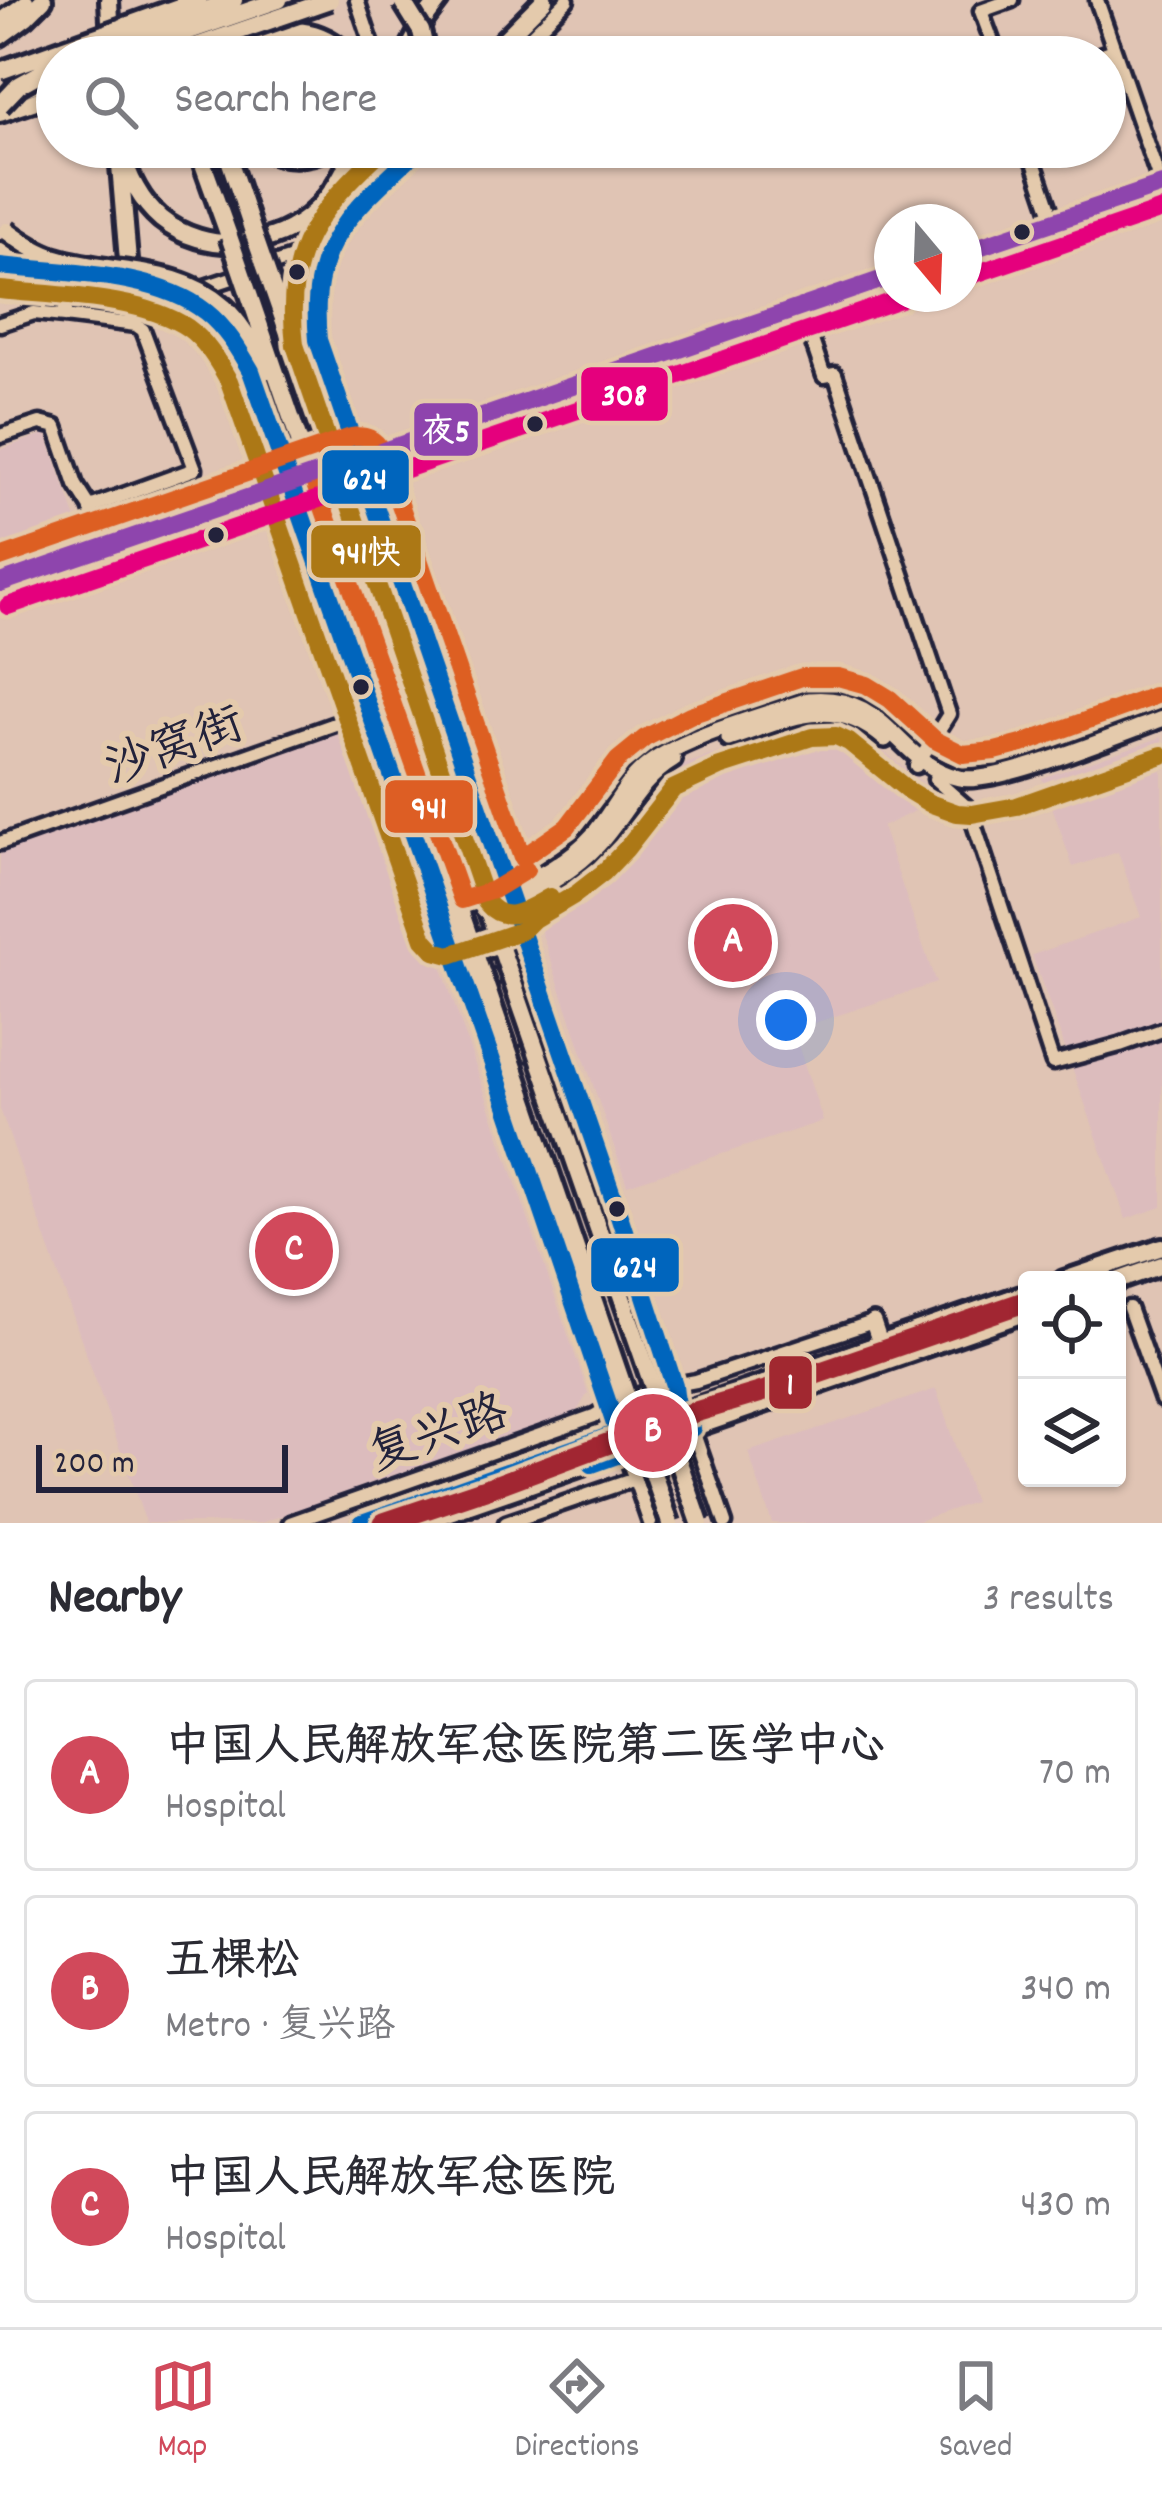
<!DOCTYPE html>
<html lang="en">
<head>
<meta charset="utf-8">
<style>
	:root { --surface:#fff; --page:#f2f2f3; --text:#2b2b33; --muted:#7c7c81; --line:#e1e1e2; --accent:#d1495b }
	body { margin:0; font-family:Dekko,"LXGW WenKai TC",sans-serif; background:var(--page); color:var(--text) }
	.controls { position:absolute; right:36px; bottom:36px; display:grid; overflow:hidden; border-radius:12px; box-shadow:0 3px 9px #0004 }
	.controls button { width:108px; height:108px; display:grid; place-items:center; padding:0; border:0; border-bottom:3px solid var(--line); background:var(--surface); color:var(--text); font:60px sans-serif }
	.compass { position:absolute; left:874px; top:204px; width:108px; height:108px; border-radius:50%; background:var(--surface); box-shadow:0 3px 9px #0004; rotate:161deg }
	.scale { position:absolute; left:36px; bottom:30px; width:252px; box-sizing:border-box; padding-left:12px; border:6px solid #22223b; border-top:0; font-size:33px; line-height:42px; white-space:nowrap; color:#22223b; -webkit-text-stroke:9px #e4caac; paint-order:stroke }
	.you { position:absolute; left:786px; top:1020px; width:42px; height:42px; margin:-30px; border:9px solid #fff; border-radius:50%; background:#1a73e8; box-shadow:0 0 0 18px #1a73e833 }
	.badge { display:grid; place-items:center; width:78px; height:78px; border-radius:50%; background:var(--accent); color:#fff; font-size:39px; font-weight:700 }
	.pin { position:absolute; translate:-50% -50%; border:6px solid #fff; box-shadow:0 3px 12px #0006 }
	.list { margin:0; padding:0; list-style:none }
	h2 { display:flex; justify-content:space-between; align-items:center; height:156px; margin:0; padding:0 48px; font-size:51px }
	h2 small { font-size:39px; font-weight:400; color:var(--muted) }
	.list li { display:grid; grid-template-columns:78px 1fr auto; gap:36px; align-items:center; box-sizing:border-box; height:192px; margin:0 24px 24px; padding:0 24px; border:3px solid var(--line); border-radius:12px }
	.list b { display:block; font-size:45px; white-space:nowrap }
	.list p { margin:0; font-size:39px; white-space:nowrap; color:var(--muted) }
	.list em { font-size:39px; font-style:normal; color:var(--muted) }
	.icon { flex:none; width:66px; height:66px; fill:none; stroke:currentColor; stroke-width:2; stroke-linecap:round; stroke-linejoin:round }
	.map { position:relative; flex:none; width:1162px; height:1523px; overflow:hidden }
	.search { position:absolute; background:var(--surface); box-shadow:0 3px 9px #0004; left:36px; right:36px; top:36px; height:132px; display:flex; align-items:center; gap:30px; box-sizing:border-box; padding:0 42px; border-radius:66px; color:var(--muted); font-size:45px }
	.sheet { height:804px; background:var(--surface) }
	nav { display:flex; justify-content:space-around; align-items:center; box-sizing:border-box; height:168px; border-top:3px solid var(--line); background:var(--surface); font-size:33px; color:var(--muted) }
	nav a { display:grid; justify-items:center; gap:6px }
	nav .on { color:var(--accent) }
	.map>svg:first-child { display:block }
	.built { fill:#dcbcbd }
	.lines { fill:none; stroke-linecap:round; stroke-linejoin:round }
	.minor-casing { stroke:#22223b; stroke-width:21 }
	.major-casing { stroke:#22223b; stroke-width:24 }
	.highway-casing { stroke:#22223b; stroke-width:26 }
	.minor { stroke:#e4caac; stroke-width:12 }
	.major { stroke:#e4caac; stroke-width:15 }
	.highway { stroke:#e4caac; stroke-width:16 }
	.highway-bridge-casing { stroke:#22223b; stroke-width:26; stroke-linecap:butt }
	.highway-bridge { stroke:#e4caac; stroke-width:16 }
	.bus-1-casing { stroke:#e4caac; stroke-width:27 }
	.bus-2-casing { stroke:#e4caac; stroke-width:27 }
	.bus-3-casing { stroke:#e4caac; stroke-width:27 }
	.bus-4-casing { stroke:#e4caac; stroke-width:27 }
	.bus-5-casing { stroke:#e4caac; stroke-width:27 }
	.bus-1 { stroke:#0065bd; stroke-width:18 }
	.bus-2 { stroke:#ac7815; stroke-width:18 }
	.bus-3 { stroke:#dd5e24; stroke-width:18 }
	.bus-4 { stroke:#8e44ad; stroke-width:18 }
	.bus-5 { stroke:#e5007d; stroke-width:18 }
	.metro-1-casing { stroke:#e4caac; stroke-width:30 }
	.metro-1 { stroke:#a12830; stroke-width:21 }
	.bus-dot { fill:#22223b; stroke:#e4caac; stroke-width:4.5 }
	.labels { text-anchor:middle; stroke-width:12; stroke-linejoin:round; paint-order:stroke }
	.street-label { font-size:48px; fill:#22223b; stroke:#e4caac }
	.line-badge { stroke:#e4caac; stroke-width:4.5 }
	.badge-label { font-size:33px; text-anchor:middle; font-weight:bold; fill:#fff }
</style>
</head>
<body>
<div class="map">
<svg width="1162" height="1523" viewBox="0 0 1162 1523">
	<rect width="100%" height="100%" fill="#e0c4b4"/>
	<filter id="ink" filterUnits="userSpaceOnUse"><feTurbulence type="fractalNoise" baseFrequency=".00833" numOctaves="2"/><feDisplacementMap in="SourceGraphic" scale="24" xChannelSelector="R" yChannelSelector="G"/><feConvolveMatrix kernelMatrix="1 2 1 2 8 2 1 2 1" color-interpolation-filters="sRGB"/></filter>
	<g filter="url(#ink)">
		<path class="built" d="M46 433 82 537 0 567V450Z
			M829 720 856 729 928 787 925 806 882 827 936 983 793 1030 823 1121 627 1185 531 902 664 774 682 765 812 721Z
			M359 727 588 1393 574 1416 260 1523H146L0 1109V851Z
			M1162 737V1207L1126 1219 1032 955 1141 917 1118 852 1073 867 1042 778Z
			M936 1389 974 1502 912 1523H772L748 1452Z"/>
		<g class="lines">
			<defs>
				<path id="minor" d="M357 0 376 57
					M1097 0 1161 185
					M0 20 27 0
					M510 57 567 0
					M998 57 981 11 1012 0
					M1094 57 1114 50
					M420 147C376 191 315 233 315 302 315 314 317 328 318 340L617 1209 674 1385 677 1412 692 1428 725 1523
					M1029 147 1054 221
					M964 252 1162 185
					M0 266C56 273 149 276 196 305 221 321 237 346 251 371L650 1523
					M71 275 64 316 136 325 143 330 195 469 90 507 103 548
					M196 290 307 253
					M801 308 824 376 835 374 949 714 916 766
					M0 324 34 313 64 316
					M0 436 40 423 56 427 76 485 90 507
					M278 449 347 424
					M301 518 371 494
					M0 583 892 276
					M935 779 969 809 1053 1063 1120 1045 1162 1030
					M412 833 478 808
					M0 843 369 712
					M459 927 513 908
					M470 957 523 939
					M466 987 532 963
					M506 1060 558 1041
					M1129 1308 1162 1400
					M290 1523 594 1416C623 1397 661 1387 696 1381L873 1322
					M506 1523 635 1479"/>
				<path id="major" d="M729 739C787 720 832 692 885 739
					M508 892C538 877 570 861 593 835 611 814 623 786 644 768 678 738 763 716 808 700 889 692 896 764 959 778 996 786 1121 733 1162 719
					M512 904C543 887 574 871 598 845 624 817 639 780 673 760
					M873 1322 880 1343"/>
				<path id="highway" d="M109 0 111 41
					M0 36 26 17 43 0
					M240 37C282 30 317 22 349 57
					M405 57 424 20 439 0
					M487 57 544 0
					M24 88 57 77
					M0 113 57 94
					M120 147C127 174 139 200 161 219 205 255 276 250 316 210 334 193 345 169 356 147
					M197 147 229 236
					M225 147 253 232
					M259 147C285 161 307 159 333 147
					M120 166 130 284
					M0 252 47 258
					M1064 1280 1162 1247
					M1117 1281 1162 1265
					M362 1523 1027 1293
					M418 1523 1027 1312"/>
			</defs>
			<use href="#minor" class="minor-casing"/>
			<use href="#major" class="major-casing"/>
			<use href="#highway" class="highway-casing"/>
			<use href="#minor" class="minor"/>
			<use href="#major" class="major"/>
			<use href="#highway" class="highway"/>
			<defs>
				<path id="highway-bridge" d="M403 2 421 31 427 57
					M76 56 234 0
					M114 57 279 0
					M164 57 330 0
					M0 71 198 0
					M0 105 19 85 57 64
					M7 231C23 243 38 253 56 258 115 276 176 264 225 308 243 325 255 349 268 370
					M253 232 700 1523
					M229 236 670 1523
					M303 356C299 328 294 299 300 272 312 220 360 183 396 147"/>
			</defs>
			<use href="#highway-bridge" class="highway-bridge-casing"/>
			<use href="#highway-bridge" class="highway-bridge"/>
			<defs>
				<path id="bus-1" d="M406 147 410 157C346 217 309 246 318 340L617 1209 674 1385 677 1412 692 1428 592 1464
					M0 266C62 273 156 272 206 312 226 328 239 350 251 371L493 1064 618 1433 362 1523"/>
				<path id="bus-2" d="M382 150C316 212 284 250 295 345L486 902C505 927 528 909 550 897
					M0 290C56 296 141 296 188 328 206 341 218 362 229 381L424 939 435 951 450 955 523 930 534 919 576 894 603 873 626 849 673 789 720 767 812 737 836 736 849 742 909 791 929 803 957 813 972 814 1017 806 1162 755"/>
				<path id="bus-3" d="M312 476 462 900 493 890 526 870
					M0 558 351 437C365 434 376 439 382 452L522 858 567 827 618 760 645 738 690 715 802 677H838L867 685 890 699 935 740 963 754 995 751 1022 744 1154 696"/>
				<path id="bus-4" d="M964 252 1162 185
					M0 583 892 276"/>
				<path id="bus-5" d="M972 275 1162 210
					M8 606 900 299"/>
			</defs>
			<use href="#bus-1" class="bus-1-casing"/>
			<use href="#bus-2" class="bus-2-casing"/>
			<use href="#bus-3" class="bus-3-casing"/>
			<use href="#bus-4" class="bus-4-casing"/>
			<use href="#bus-5" class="bus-5-casing"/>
			<use href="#bus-1" class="bus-1"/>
			<use href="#bus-2" class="bus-2"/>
			<use href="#bus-3" class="bus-3"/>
			<use href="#bus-4" class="bus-4"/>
			<use href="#bus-5" class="bus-5"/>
			<defs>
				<path id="metro-1" d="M384 1523 497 1485 682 1416 772 1389 1027 1301"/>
			</defs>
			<use href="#metro-1" class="metro-1-casing"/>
			<use href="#metro-1" class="metro-1"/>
		</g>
	</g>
	<g class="bus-dot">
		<circle cx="1022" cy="232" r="10"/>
		<circle cx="297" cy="272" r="10"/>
		<circle cx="535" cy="424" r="10"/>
		<circle cx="216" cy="535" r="10"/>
		<circle cx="361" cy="687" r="10"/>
		<circle cx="617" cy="1209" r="10"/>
	</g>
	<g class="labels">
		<g class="street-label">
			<text transform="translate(173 743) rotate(-20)" y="17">沙窝街</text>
			<text transform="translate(437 1430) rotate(-19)" y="17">复兴路</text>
		</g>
	</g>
	<g class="line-badge">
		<rect x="579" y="365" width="91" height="58" rx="12" fill="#e5007d"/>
		<rect x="412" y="401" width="68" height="57" rx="12" fill="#8e44ad"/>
		<rect x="320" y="448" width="91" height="58" rx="12" fill="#0065bd"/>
		<rect x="309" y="523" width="114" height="57" rx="12" fill="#ac7815"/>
		<rect x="383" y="778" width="92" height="57" rx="12" fill="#dd5e24"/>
		<rect x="589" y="1236" width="92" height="58" rx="12" fill="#0065bd"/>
		<rect x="767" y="1354" width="47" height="57" rx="12" fill="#a12830"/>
	</g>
	<g class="badge-label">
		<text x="624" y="405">308</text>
		<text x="446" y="441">夜5</text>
		<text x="365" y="489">624</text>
		<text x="366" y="563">941快</text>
		<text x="429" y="818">941</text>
		<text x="635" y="1277">624</text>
		<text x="790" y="1394">1</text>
	</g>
</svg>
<div class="controls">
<button><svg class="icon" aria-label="locate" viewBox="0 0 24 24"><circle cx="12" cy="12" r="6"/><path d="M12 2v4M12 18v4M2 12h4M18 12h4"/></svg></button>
<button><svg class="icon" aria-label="layers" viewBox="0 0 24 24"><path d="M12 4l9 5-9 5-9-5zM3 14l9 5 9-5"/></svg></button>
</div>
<svg class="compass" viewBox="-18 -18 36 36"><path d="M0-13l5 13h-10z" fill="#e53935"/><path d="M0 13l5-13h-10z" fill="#7c7c81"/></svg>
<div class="scale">200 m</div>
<div class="you"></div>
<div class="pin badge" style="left:733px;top:943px">A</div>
<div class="pin badge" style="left:653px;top:1433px">B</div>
<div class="pin badge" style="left:294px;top:1251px">C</div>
<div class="search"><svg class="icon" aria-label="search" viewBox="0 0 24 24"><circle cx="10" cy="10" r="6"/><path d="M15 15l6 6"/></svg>Search here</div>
</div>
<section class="sheet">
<h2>Nearby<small>3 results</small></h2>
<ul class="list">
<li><span class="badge">A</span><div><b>中国人民解放军总医院第二医学中心</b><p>Hospital</p></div><em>70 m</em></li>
<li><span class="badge">B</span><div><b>五棵松</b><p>Metro · 复兴路</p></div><em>340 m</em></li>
<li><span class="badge">C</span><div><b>中国人民解放军总医院</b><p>Hospital</p></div><em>430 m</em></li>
</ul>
</section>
<nav>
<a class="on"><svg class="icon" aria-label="map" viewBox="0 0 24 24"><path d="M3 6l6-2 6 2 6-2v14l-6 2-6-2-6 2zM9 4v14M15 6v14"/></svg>Map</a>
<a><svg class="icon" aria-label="directions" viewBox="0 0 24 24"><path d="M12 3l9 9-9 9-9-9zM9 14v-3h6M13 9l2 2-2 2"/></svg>Directions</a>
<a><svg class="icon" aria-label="saved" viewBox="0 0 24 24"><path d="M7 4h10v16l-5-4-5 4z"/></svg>Saved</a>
</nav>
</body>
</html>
